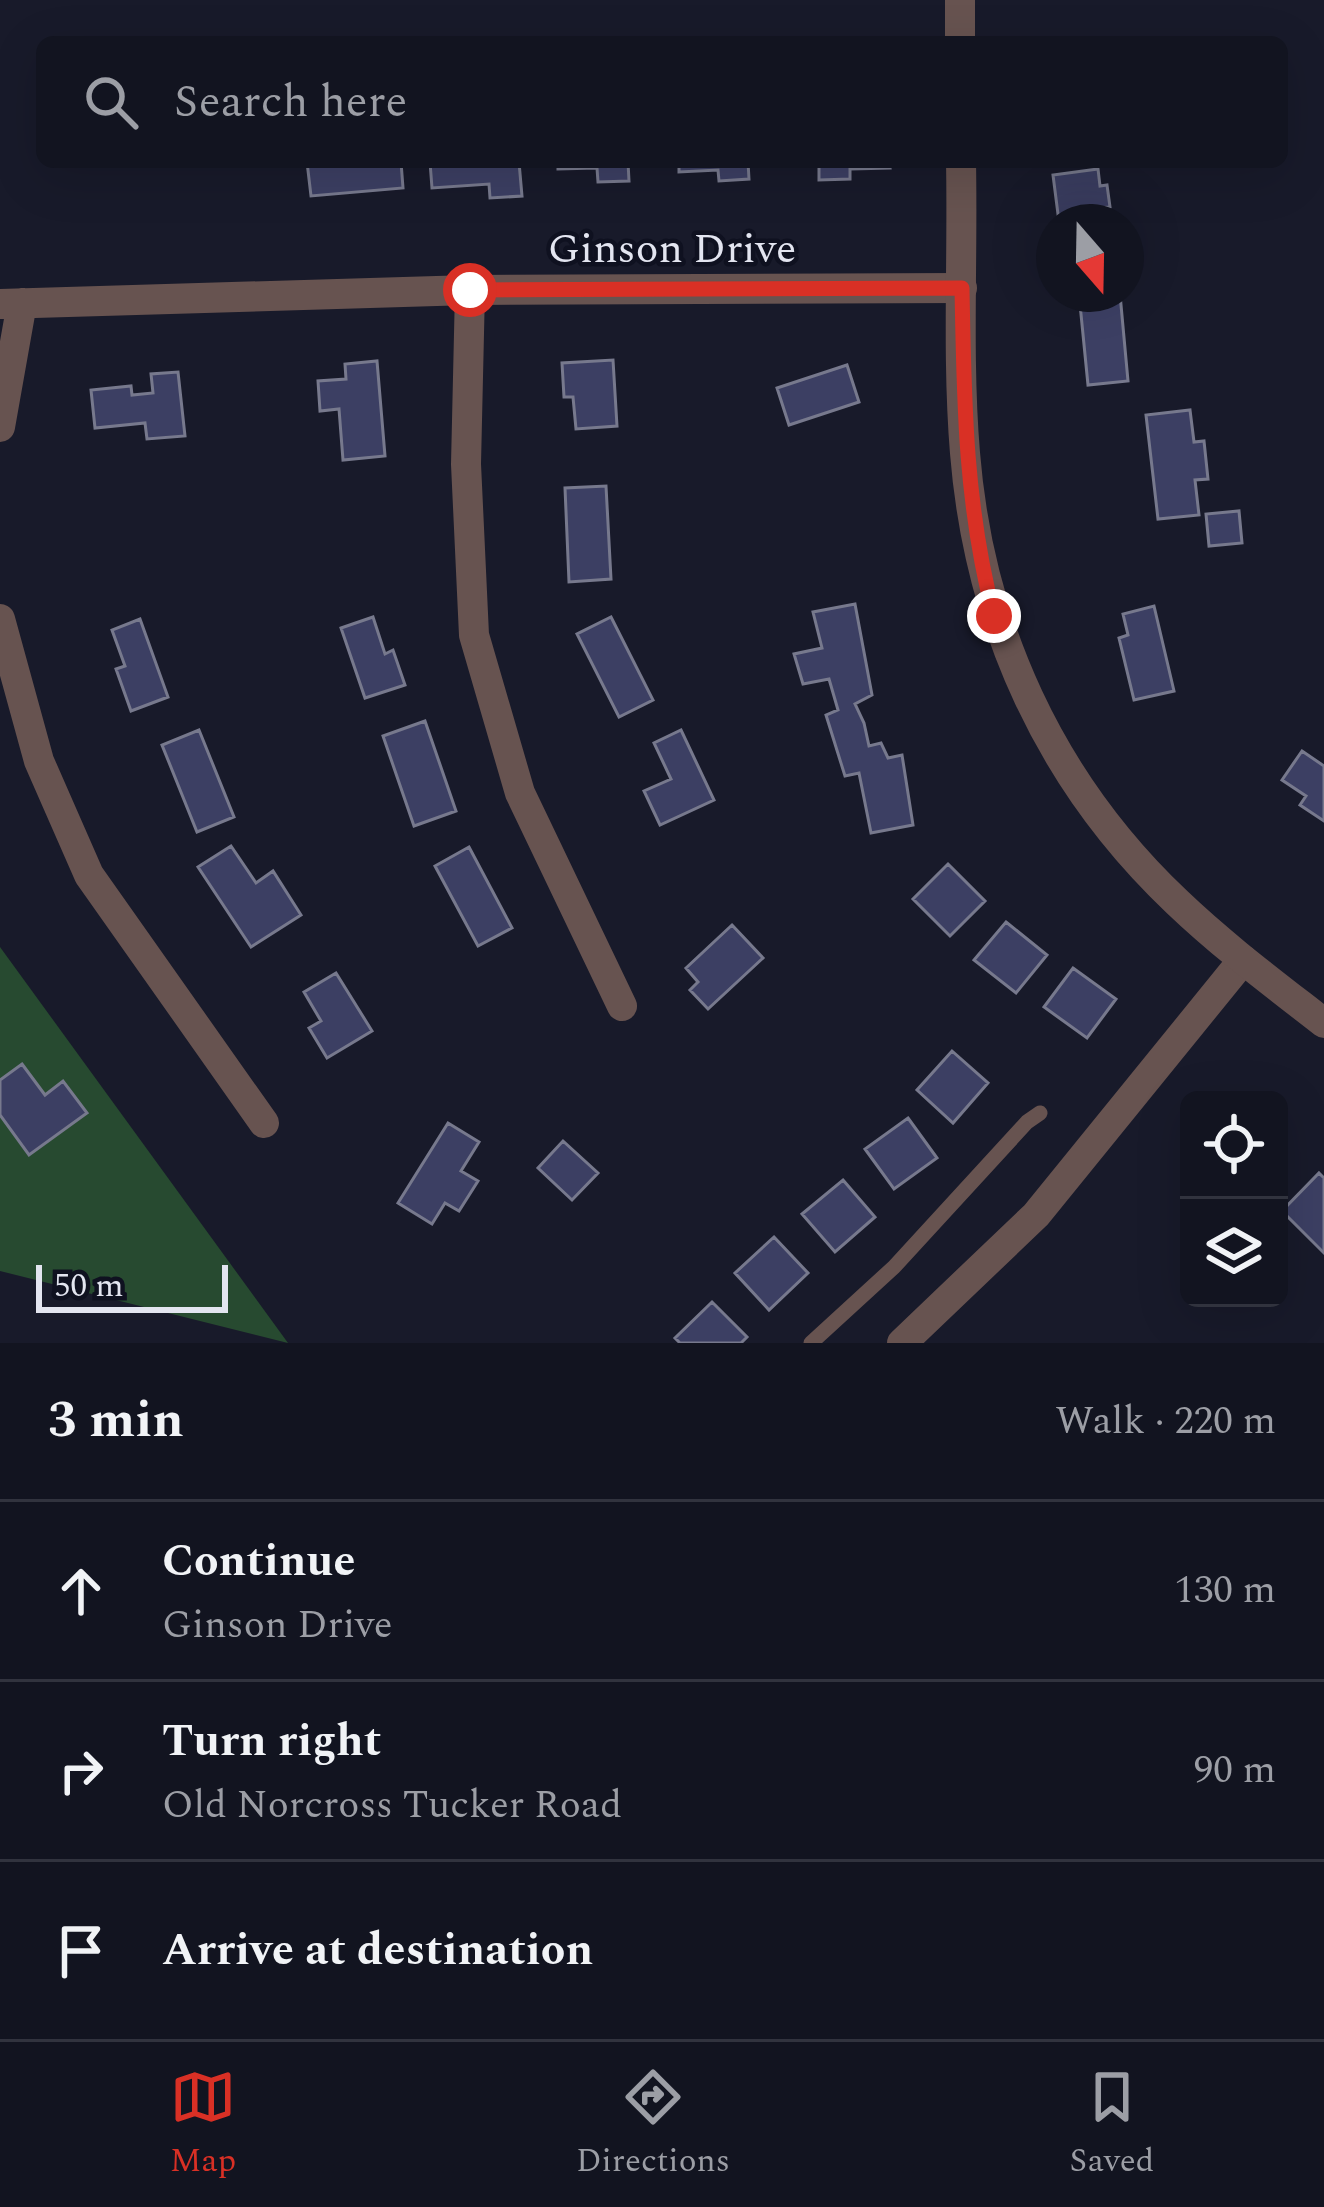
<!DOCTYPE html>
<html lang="en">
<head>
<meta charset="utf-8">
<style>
	:root { --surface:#121420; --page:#1f212d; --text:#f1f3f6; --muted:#9c9ea5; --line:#31333e; --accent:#d93025 }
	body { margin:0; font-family:Spectral,serif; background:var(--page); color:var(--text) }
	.controls { position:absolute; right:36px; bottom:36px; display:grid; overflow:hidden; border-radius:18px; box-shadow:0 12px 48px #0002 }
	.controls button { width:108px; height:108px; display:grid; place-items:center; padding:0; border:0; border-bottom:3px solid var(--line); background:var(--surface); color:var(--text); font:60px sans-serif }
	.compass { position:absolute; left:1036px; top:204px; width:108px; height:108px; border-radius:50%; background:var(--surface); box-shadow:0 12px 48px #0002; rotate:160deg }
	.scale { position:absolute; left:36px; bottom:30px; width:192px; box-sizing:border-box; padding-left:12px; border:6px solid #e3e5f0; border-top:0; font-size:33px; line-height:42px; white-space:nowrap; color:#e3e5f0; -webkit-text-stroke:9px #0f1120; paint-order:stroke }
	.stop { position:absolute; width:36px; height:36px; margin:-27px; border:9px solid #d93025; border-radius:50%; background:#fff }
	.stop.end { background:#d93025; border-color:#fff; box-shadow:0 3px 12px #0008 }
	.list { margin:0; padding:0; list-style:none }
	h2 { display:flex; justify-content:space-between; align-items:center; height:156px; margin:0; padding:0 48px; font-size:51px }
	h2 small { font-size:39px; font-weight:400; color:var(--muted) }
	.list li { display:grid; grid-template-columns:78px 1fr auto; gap:36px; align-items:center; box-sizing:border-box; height:180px; padding:0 48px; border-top:3px solid var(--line) }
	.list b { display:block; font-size:45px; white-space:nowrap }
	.list p { margin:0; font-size:39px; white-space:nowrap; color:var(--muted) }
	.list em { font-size:39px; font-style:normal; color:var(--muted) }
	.icon { flex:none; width:66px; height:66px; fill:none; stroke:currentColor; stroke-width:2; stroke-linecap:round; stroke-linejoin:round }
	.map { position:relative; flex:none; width:1324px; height:1343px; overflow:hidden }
	.search { position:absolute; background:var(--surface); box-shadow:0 12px 48px #0002; left:36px; right:36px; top:36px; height:132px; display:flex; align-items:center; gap:30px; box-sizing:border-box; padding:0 42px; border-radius:18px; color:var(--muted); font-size:45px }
	.sheet { height:696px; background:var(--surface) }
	nav { display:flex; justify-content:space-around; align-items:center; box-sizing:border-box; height:168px; border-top:3px solid var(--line); background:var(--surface); font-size:33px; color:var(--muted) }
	nav a { display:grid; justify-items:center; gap:6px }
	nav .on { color:var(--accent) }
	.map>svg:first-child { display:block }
	.forest { fill:#274a30 }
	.building { fill:#3c3f63; stroke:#77798d; stroke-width:3 }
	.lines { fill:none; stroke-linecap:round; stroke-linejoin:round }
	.service { stroke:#675350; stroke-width:15 }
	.minor { stroke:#675350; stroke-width:30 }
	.tertiary { stroke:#675350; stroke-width:30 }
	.route { stroke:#d93025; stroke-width:15 }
	.labels { text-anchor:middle; stroke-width:9; stroke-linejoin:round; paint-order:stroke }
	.street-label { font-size:42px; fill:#e3e5f0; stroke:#0f1120 }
</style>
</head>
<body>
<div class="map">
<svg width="1324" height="1343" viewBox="0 0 1324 1343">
	<rect width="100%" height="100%" fill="#181a2a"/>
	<path class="forest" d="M0 947 288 1343 0 1271Z"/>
	<path class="building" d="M307 162H401L403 188 311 196Z
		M430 162H519L522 196 490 198 489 184 432 188Z
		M558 162H628L629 181 598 182 597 168 558 169Z
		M679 162H748L749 179 719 181 718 170 679 172Z
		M819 162H889L890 168 850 169V179L819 180Z
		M1098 169 1100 186 1107 185 1110 207 1098 208 1100 222H1059L1053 175Z
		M1079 294H1120L1128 381 1088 385Z
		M613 360 617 426 576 429 573 397H564L562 363Z
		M377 361 385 456 343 460 339 409 320 411 318 381 346 379 345 364Z
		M847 365 859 402 789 425 777 388Z
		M178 372 185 436 147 439 145 423 95 428 91 390 131 386 132 395 153 393 151 374Z
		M1190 410 1194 442 1204 441 1208 479 1195 480 1199 515 1158 519 1146 415Z
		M606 486 611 579 569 582 565 488Z
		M1239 511 1242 543 1209 546 1206 514Z
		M855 604 872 695 855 704 864 723 869 746 881 743 888 758 902 755 913 825 871 833 859 773 845 776 826 715 838 710 829 679 803 684 794 654 822 648 813 612Z
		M1154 606 1174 691 1134 700 1119 638 1128 635 1123 614Z
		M373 617 385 654 393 650 405 685 365 698 341 628Z
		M611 617 653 700 619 717 577 634Z
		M140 619 168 697 131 711 116 669 125 666 112 630Z
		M425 721 456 811 414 826 383 736Z
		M199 730 234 817 197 832 162 745Z
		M681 730 714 800 660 825 644 791 671 779 654 743Z
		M1302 751 1324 766V821L1300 805 1306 796 1282 780Z
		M231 846 256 883 273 871 301 915 251 947 198 867Z
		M469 847 512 928 478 946 435 866Z
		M948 864 985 901 950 936 913 899Z
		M1006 922 1047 955 1016 993 974 960Z
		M732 925 763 958 708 1009 690 990 698 982 686 968Z
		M1073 968 1116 999 1087 1038 1044 1007Z
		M336 973 372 1031 327 1058 309 1028 321 1021 304 992Z
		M952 1051 988 1083 953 1123 917 1090Z
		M22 1064 45 1095 63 1081 87 1113 29 1155 0 1115V1080Z
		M908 1118 937 1158 894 1189 865 1149Z
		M448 1123 479 1142 461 1171 478 1181 459 1211 445 1203 432 1224 398 1203Z
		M563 1141 598 1173 572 1200 538 1168Z
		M1319 1173 1324 1178V1253L1282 1211Z
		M843 1180 875 1217 835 1252 802 1214Z
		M774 1237 808 1273 769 1310 735 1273Z
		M712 1302 747 1337 741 1343H680L675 1338Z"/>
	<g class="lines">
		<path class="service" d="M811 1343 894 1267 1027 1122 1040 1113"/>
		<path class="minor" d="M470 290 466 464 474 635 520 793 622 1006
			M0 304 470 290 962 288
			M0 427 22 303
			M0 619 39 761 89 875 264 1123
			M902 1343 1036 1215 1243 960"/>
		<path class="tertiary" d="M960 0V42
			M961 162C963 258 957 357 965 453 979 626 1050 782 1177 902 1223 946 1274 984 1324 1023"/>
	</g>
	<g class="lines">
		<path class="route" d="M470 290 962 288C964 402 965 505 994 616"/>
	</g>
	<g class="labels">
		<g class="street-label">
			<text x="672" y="262">Ginson Drive</text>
		</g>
	</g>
</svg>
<div class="controls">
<button><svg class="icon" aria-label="locate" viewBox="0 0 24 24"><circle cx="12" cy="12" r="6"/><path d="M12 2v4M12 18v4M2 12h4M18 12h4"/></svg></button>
<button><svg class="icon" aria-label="layers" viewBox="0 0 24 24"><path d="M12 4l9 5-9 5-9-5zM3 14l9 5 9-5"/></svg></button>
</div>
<svg class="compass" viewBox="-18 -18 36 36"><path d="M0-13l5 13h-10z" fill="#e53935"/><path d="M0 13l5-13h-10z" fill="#9c9ea5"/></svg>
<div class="scale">50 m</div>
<div class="stop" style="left:470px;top:290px"></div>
<div class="stop end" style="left:994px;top:616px"></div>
<div class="search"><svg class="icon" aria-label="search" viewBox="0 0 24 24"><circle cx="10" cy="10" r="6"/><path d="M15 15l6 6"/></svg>Search here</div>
</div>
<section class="sheet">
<h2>3 min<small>Walk · 220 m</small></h2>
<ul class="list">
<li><svg class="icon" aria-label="ahead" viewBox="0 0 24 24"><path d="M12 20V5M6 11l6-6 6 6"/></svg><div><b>Continue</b><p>Ginson Drive</p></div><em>130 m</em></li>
<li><svg class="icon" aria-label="right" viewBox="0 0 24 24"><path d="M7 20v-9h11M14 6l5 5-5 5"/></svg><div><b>Turn right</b><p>Old Norcross Tucker Road</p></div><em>90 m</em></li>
<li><svg class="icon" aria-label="arrive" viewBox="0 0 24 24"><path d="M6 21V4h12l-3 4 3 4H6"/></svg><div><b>Arrive at destination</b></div></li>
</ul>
</section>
<nav>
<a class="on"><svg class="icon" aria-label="map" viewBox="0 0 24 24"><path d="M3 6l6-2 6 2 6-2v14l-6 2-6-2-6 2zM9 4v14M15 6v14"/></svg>Map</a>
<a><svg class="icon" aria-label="directions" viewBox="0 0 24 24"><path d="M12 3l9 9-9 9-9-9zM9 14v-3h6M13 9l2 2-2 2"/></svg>Directions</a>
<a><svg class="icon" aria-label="saved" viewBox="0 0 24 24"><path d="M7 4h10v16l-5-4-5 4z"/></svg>Saved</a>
</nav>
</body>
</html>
